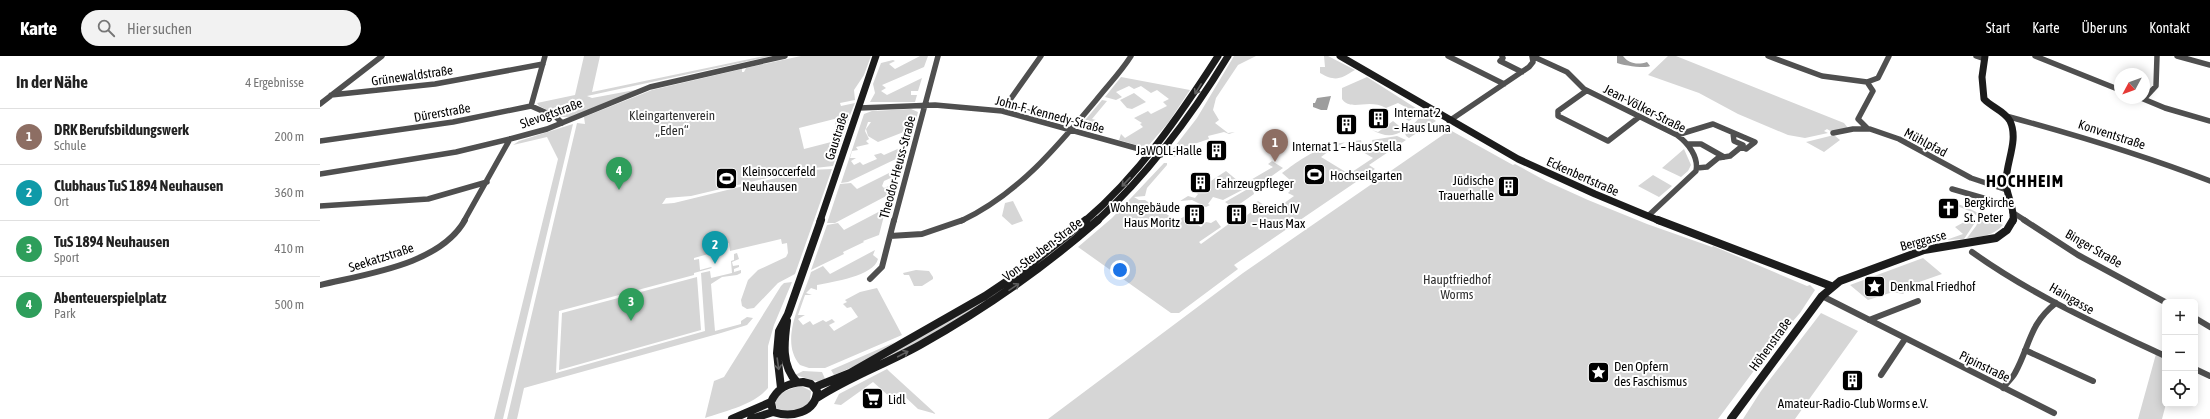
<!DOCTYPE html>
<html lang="de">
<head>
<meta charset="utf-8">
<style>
	:root { --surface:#fff; --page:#f2f2f2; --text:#222; --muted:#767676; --line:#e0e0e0; --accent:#000 }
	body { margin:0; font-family:"Asap Condensed",sans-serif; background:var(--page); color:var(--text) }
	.controls { position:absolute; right:12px; bottom:12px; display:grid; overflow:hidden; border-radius:6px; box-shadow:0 2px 10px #0003 }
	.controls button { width:36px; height:36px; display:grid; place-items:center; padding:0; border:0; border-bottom:1px solid var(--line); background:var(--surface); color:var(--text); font:20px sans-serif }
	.compass { position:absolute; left:1794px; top:12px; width:36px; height:36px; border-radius:50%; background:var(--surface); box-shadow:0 2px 10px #0003; rotate:229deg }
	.you { position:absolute; left:800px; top:214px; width:14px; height:14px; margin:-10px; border:3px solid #fff; border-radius:50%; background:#1a73e8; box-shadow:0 0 0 6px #1a73e833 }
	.badge { display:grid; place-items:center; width:26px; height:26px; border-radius:50%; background:var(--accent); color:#fff; font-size:13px; font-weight:700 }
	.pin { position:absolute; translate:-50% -33px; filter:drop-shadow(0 1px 2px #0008) }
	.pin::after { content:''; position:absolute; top:21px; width:14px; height:12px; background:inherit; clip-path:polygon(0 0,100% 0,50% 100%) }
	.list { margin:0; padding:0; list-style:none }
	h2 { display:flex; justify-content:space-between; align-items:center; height:52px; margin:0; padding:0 16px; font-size:17px }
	h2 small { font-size:13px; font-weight:400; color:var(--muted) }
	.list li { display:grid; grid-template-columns:26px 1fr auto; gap:12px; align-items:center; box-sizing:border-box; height:56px; padding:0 16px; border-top:1px solid var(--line) }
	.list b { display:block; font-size:15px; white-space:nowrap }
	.list p { margin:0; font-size:13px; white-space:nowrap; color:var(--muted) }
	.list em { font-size:13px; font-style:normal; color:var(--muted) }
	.icon { flex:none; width:22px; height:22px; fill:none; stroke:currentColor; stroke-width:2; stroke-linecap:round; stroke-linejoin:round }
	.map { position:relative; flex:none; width:1890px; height:363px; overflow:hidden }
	header { display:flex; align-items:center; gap:24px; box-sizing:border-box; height:56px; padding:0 20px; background:var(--accent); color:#fff }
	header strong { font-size:19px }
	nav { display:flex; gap:22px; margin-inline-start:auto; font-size:14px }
	.search { width:280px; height:36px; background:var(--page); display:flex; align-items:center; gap:10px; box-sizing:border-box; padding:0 14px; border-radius:22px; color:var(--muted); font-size:15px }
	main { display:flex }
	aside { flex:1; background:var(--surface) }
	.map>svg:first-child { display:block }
	.green { fill:#d6d6d6 }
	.water { fill:#9d9d9d }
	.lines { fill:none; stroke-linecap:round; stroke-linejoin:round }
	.street-far1 { stroke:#4f4f4f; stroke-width:5.5 }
	.street { stroke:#4f4f4f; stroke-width:6 }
	.secondary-far1 { stroke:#1c1c1c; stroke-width:7 }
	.secondary { stroke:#1c1c1c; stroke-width:8 }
	.oneway { stroke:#606060 }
	.labels { text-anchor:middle; stroke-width:4; stroke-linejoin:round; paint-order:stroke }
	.street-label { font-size:13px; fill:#000; stroke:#fff }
	.poi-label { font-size:13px; fill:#000; stroke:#fff; text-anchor:start }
	.park-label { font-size:13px; fill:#2d2d2d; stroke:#fff }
	.district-label { font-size:17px; font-weight:bold; letter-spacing:1px; fill:#000; stroke:#fff }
</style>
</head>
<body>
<header>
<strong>Karte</strong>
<div class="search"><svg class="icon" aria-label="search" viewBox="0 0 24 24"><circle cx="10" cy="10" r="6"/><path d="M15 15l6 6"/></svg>Hier suchen</div>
<nav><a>Start</a><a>Karte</a><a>Über uns</a><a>Kontakt</a></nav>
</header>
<main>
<aside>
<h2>In der Nähe<small>4 Ergebnisse</small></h2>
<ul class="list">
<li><span class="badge" style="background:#8d6e63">1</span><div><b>DRK Berufsbildungswerk</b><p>Schule</p></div><em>200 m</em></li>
<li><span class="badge" style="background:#0f9aa8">2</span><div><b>Clubhaus TuS 1894 Neuhausen</b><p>Ort</p></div><em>360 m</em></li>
<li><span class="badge" style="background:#2e9e5b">3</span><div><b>TuS 1894 Neuhausen</b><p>Sport</p></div><em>410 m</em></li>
<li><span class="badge" style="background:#2e9e5b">4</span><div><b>Abenteuerspielplatz</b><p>Park</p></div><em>500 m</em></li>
</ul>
</aside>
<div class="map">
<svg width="1890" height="363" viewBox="0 0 1890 363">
	<rect width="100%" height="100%" fill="#fff"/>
	<path class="green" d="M264 0H280L272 36 444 0H452L267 40 272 42 320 33 251 61H242L219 50 217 47 255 39Z
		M481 0H551L544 19 534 34 535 44 520 47 521 50 535 47 530 59 479 72 484 93 519 84 515 66 529 62 513 110 485 113 371 140 346 142 342 148 354 147 489 114 512 113 475 218 458 227 434 252 427 253 422 250 421 244 428 224 438 214 466 201 468 197 467 187 462 188 461 183 410 195 409 187 392 191V197L374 202V204L379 203 380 214 391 211 392 212 374 217V219L239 255 236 317 385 275 381 217 390 215 391 222 412 217 411 205 414 204V198L417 197 419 203 412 206 413 210 419 209V211L414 213V216L421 214V217L417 219 402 221 391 228 395 275 421 268V265L427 261 433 262 427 269 401 277 204 332 197 363H187L257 67 265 68 264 61 332 34 422 13V16H424L426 12Z
		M600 0H608L604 11 562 29 566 32 561 35 567 39 602 22 598 35H591V39H597L595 46H550L555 37 553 28 561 7 573 4 575 5 569 8 575 13Z
		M914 0H936L918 9 896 42 893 54 899 64 895 67 908 77 915 76 909 78 904 76 888 80 889 83 865 91 855 101 851 100 849 98 877 62Z
		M999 0H1008L1035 14C1020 23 1016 26 1000 17V11H1005L1004 0Z
		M1348 0H1356L1524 67 1528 72 1512 76 1507 73 1504 75 1508 77 1485 82 1468 79 1418 58 1379 37 1328 19Z
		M801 21 870 34 848 67 829 89 820 90 799 84 801 78 805 82 823 71 820 68 822 67 814 62 828 55 831 58 847 50 843 46 849 43 837 34 831 37 821 30 814 33 809 30 796 36 802 41 796 44 785 41Z
		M1047 21 1102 56 1089 65 1077 58 1081 55 1085 57 1091 54 1078 47 1066 52C1048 42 1031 56 1022 43V32Z
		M814 37 826 46 812 53 807 52 800 44Z
		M782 44 787 45 772 63 776 64 767 75 763 73 761 69Z
		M591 53 598 56 594 72 558 86 548 80 546 73 551 66H548L545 75 549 83 546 85 549 88 536 91 538 94 532 95 530 102H536L531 105 534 109 540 106 543 109 557 103 554 99 561 97 564 99 582 91 580 88 591 83 590 87 583 90 580 101 528 126 521 127 544 58 552 55Z
		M1104 57 1116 65 1089 82 1086 80 1085 77Z
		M1073 65 1084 74C1072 82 1064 80 1052 74L1058 76Z
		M253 68 183 363H174L238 103 227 81 193 89 199 85Z
		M1130 74 1193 109 1195 108 1226 125 1268 144 1327 168 1392 191 1393 190 1487 230 1490 229 1495 234 1480 257 1459 281 1398 363H728L923 217Z
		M1514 79 1520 84 1504 96 1486 86Z
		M1077 80 1086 84 1049 109 1055 113 914 209 918 213 859 257H851L758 191 792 162 844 107H847V109L827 132 825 140 814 141 819 144H825L857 165 865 160 881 171 886 166 891 167 896 164 901 171 879 186 881 188 910 167 913 169 937 152 932 149 938 145 948 152 951 150 956 153 974 140 968 137 970 135 968 129 970 124 962 117C972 110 997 89 1009 95L1001 101 1029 118 1053 102 1026 86 1016 91 1014 88 1041 84 1043 91 1053 90 1052 84Z
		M1364 93 1371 109 1368 115 1361 121 1342 112Z
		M952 105 963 112 936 131 922 129 953 111 948 108Z
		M577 113 575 120 564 125 562 130 564 132 573 128 570 138 515 167H507L520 128 531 127 537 133Z
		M906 115 918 125 917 126 926 132 903 144 893 141 888 148 890 149 886 151 872 144 860 145 868 140 875 142 878 138 874 136Z
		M1333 119 1352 130 1339 141 1318 130Z
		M926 134H933L934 138 914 152 905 146Z
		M800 137 772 167 642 261 569 302 552 308 620 270 784 152Z
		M1628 144 1648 152 1683 169C1673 180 1661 181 1647 182L1656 170 1660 162 1652 156 1627 146Z
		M693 145 703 165 692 169 682 160 685 147Z
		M566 152 559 179 543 185 544 186 523 196 524 198 491 214 507 169 518 167 524 174Z
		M1646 165 1654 168 1644 183 1626 184 1643 178 1635 171Z
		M555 194 553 199 558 203C554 220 512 226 497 229V234L491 232 486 237 492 239H485L478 259H485L478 263 483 269 490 265 493 269 503 264 506 266 512 263 515 266 509 269 514 275 538 261 531 251 527 252 523 248 527 246 525 244 540 236 557 232 582 279 505 312H489L480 309C458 284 483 243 491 216L503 210 510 218Z
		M1603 202 1622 218 1585 231 1586 235 1583 238 1573 236 1548 244 1530 229Z
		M596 214 609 215 613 221V223L602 230H594L589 219H584L583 217Z
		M377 221 381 274 239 314 242 257Z
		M472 226 454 269 448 290V332C434 349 405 355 385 362L394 325 404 321 461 230 464 227Z
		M1501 257 1538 275 1475 363H1423L1441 335Z
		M575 286 544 306 514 319 511 314Z
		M1836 298 1845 302 1846 348 1842 363H1818Z
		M567 313 570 316 616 358 598 353 580 336 570 341 553 326 521 349 514 348 519 338Z
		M483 315 502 316 506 325 499 326 475 319Z
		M481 330 491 335 490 346 477 356 458 354C449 339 471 332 481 330Z"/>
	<path class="water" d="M1297 0H1303C1309 8 1318 9 1327 6L1330 10C1326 13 1301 9 1297 7Z
		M1011 40 1007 54H1001L993 51V47H995L997 42Z"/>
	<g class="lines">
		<path class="street-far1" d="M1128 0 1184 28
			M1182 0 1183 2 1180 5 1202 16
			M1212 0 1247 16 1264 33 1357 79C1368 87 1379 101 1376 115L1328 160
			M1448 0 1502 20 1547 26
			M1656 0 1665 3
			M1715 0 1800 34
			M1857 0 1890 9
			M1266 35 1238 55V60L1288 85 1319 61
			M11 39 115 28 223 8
			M1821 42 1845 52 1890 65
			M1824 43 1836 30 1837 0
			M0 48 62 0
			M211 50 225 0
			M539 52 615 49 682 55 841 99
			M682 55 721 0
			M1686 60C1756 79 1823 99 1890 125
			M1129 65 1209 11 1213 6 1212 0
			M1547 72 1538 63 1553 35 1547 26 1558 22 1569 0
			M1413 77 1414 85 1423 89
			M1513 77 1533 73H1550L1579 83 1651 122 1687 134
			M1357 79 1393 68 1435 86 1426 93 1421 91 1410 100 1398 102 1387 111 1377 112
			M0 85 133 66 211 50 236 61 242 67
			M1367 88H1381L1404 101
			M0 118 136 96 190 83 227 73 330 31 465 0
			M1632 133 1691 150
			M0 150 108 143 167 126
			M1692 156 1706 165
			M144 165 190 83
			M574 165 618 0
			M641 165C698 138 737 91 777 43 788 29 801 16 811 0"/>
		<path class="street" d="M1704 164 1758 199 1845 246
			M570 180 602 178 643 164
			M1652 196C1712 239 1779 269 1845 300
			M550 223 562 211 574 164
			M0 229C45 218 120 209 145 164
			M1502 240 1734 357
			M1875 262 1890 271
			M1549 264 1598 245
			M1705 294 1773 325
			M1875 313 1890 320
			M1561 319 1585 283
			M1683 332C1686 327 1692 323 1695 317 1710 290 1709 268 1736 247"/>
		<path class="secondary-far1" d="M1020 0 1198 103 1275 138 1340 165
			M1665 0 1662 21 1664 43C1671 51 1685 55 1690 65 1699 84 1686 106 1686 126 1686 139 1695 151 1693 165
			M500 165 556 0
			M765 165C819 119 860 59 898 0
			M777 165C830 116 871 61 908 0"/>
		<path class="secondary" d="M1338 164 1511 230
			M467 265C464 286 461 310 477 326
			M483 326 491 328 497 335C496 357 471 362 453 356L451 346C457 332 468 327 483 326Z
			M495 331 530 317 665 240 702 215 766 164
			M461 332 457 297 459 275 468 258 501 164
			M497 342C529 321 566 308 600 289 663 254 723 212 778 164
			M412 363 451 346
			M431 363 453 356
			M1411 363 1502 240 1520 225 1604 194 1676 182 1687 174 1693 164"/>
	</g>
	<defs><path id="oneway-shaft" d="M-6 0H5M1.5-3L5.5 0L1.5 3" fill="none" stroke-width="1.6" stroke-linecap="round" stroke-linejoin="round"/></defs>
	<g class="oneway">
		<use href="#oneway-shaft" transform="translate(878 33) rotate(122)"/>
		<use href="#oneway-shaft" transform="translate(806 126) rotate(133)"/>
		<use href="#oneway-shaft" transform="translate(694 231) rotate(-34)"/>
		<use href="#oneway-shaft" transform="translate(583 298) rotate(-28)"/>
		<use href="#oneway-shaft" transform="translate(458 308) rotate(82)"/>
	</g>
	<defs>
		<symbol id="building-square" viewBox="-11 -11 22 22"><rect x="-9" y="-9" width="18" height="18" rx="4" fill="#000" stroke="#fff"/><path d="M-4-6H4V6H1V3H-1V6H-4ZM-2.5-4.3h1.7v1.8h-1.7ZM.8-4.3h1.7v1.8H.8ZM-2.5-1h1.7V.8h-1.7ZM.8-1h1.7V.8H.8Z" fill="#fff"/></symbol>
		<symbol id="stadium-square" viewBox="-11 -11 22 22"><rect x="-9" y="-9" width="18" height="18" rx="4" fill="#000" stroke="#fff"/><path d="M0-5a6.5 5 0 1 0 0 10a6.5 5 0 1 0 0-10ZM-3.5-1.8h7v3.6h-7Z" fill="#fff"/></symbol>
		<symbol id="church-square" viewBox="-11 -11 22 22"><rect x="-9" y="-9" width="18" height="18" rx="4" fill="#000" stroke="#fff"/><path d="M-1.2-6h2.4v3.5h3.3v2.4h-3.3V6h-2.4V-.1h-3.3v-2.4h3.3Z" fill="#fff"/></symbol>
		<symbol id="sight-square" viewBox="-11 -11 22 22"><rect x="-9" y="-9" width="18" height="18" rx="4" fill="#000" stroke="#fff"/><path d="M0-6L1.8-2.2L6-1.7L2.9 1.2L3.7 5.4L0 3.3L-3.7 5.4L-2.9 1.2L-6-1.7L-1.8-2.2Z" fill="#fff"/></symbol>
		<symbol id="supermarket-square" viewBox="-11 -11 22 22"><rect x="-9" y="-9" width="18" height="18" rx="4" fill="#000" stroke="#fff"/><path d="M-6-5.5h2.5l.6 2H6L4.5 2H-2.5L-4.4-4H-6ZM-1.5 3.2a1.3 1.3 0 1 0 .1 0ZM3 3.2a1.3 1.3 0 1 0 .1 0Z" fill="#fff"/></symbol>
	</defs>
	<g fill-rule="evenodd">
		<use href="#building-square" x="1046" y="50" width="25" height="25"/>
		<use href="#building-square" x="1014" y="56" width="25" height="25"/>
		<use href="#building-square" x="884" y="82" width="25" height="25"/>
		<use href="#stadium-square" x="982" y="106" width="25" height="25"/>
		<use href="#stadium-square" x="394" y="110" width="25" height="25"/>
		<use href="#building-square" x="868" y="114" width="25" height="25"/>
		<use href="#building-square" x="1176" y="118" width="25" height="25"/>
		<use href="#church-square" x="1616" y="140" width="25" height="25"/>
		<use href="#building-square" x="862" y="146" width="25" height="25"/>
		<use href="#building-square" x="904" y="146" width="25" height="25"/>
		<use href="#sight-square" x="1542" y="218" width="25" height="25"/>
		<use href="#sight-square" x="1266" y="304" width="25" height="25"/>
		<use href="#building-square" x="1520" y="312" width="25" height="25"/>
		<use href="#supermarket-square" x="540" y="330" width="25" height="25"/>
	</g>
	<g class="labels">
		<g class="street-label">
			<text transform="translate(92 19) rotate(-8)" y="5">Grünewaldstraße</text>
			<text transform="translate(1325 52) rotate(27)" y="5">Jean-Völker-Straße</text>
			<text transform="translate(122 56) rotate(-10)" y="5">Dürerstraße</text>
			<text transform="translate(231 57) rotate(-20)" y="5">Slevogtstraße</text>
			<text transform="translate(730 58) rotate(15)" y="5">John-F.-Kennedy-Straße</text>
			<text transform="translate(1792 78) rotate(18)" y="5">Konventstraße</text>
			<text transform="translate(516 80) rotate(-72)" y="5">Gaustraße</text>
			<text transform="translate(1606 86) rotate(28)" y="5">Mühlpfad</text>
			<text transform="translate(577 111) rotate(-75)" y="5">Theodor-Heuss-Straße</text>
			<text transform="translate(1263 120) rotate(24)" y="5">Eckenbertstraße</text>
			<text transform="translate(1603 184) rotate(-15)" y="5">Berggasse</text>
			<text transform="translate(1774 192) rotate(30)" y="5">Binger Straße</text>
			<text transform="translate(722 193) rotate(-37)" y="5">Von-Steuben-Straße</text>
			<text transform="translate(61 201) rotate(-18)" y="5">Seekatzstraße</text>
			<text transform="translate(1752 242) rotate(30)" y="5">Haingasse</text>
			<text transform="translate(1450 288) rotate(-54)" y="5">Höhenstraße</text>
			<text transform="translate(1665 310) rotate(26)" y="5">Pipinstraße</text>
		</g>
		<g class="poi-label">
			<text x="1074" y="61">Internat 2<tspan x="1074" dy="15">– Haus Luna</tspan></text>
			<text x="1027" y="95" text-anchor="middle">Internat 1 – Haus Stella</text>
			<text x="882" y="99" text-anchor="end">JaWOLL-Halle</text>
			<text x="422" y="120">Kleinsoccerfeld<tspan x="422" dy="15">Neuhausen</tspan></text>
			<text x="1010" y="124">Hochseilgarten</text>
			<text x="1174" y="129" text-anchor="end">Jüdische<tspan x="1174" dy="15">Trauerhalle</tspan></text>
			<text x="896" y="132">Fahrzeugpfleger</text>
			<text x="1644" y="151">Bergkirche<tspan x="1644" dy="15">St. Peter</tspan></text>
			<text x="860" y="156" text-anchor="end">Wohngebäude<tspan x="860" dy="15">Haus Moritz</tspan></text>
			<text x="932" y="157">Bereich IV<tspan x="932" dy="15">– Haus Max</tspan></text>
			<text x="1570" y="235">Denkmal Friedhof</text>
			<text x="1294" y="315">Den Opfern<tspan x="1294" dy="15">des Faschismus</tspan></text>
			<text x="568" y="348">Lidl</text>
			<text x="1533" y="352" text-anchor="middle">Amateur-Radio-Club Worms e.V.</text>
		</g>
		<g class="park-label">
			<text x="352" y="64">Kleingartenverein<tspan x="352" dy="15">„Eden“</tspan></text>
			<text x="1137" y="228">Hauptfriedhof<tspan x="1137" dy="15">Worms</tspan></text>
		</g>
		<g class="district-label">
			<text x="1705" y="131">HOCHHEIM</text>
		</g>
	</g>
</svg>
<div class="controls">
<button>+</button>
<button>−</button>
<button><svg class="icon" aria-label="locate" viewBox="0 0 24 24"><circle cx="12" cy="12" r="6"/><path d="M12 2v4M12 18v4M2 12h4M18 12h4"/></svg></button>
</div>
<svg class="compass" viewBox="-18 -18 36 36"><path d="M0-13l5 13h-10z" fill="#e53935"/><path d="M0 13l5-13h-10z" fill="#767676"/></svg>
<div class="you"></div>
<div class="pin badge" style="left:955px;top:106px;background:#8d6e63">1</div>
<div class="pin badge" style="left:395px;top:208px;background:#0f9aa8">2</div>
<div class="pin badge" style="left:311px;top:265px;background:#2e9e5b">3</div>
<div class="pin badge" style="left:299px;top:134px;background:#2e9e5b">4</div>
</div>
</main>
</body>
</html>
